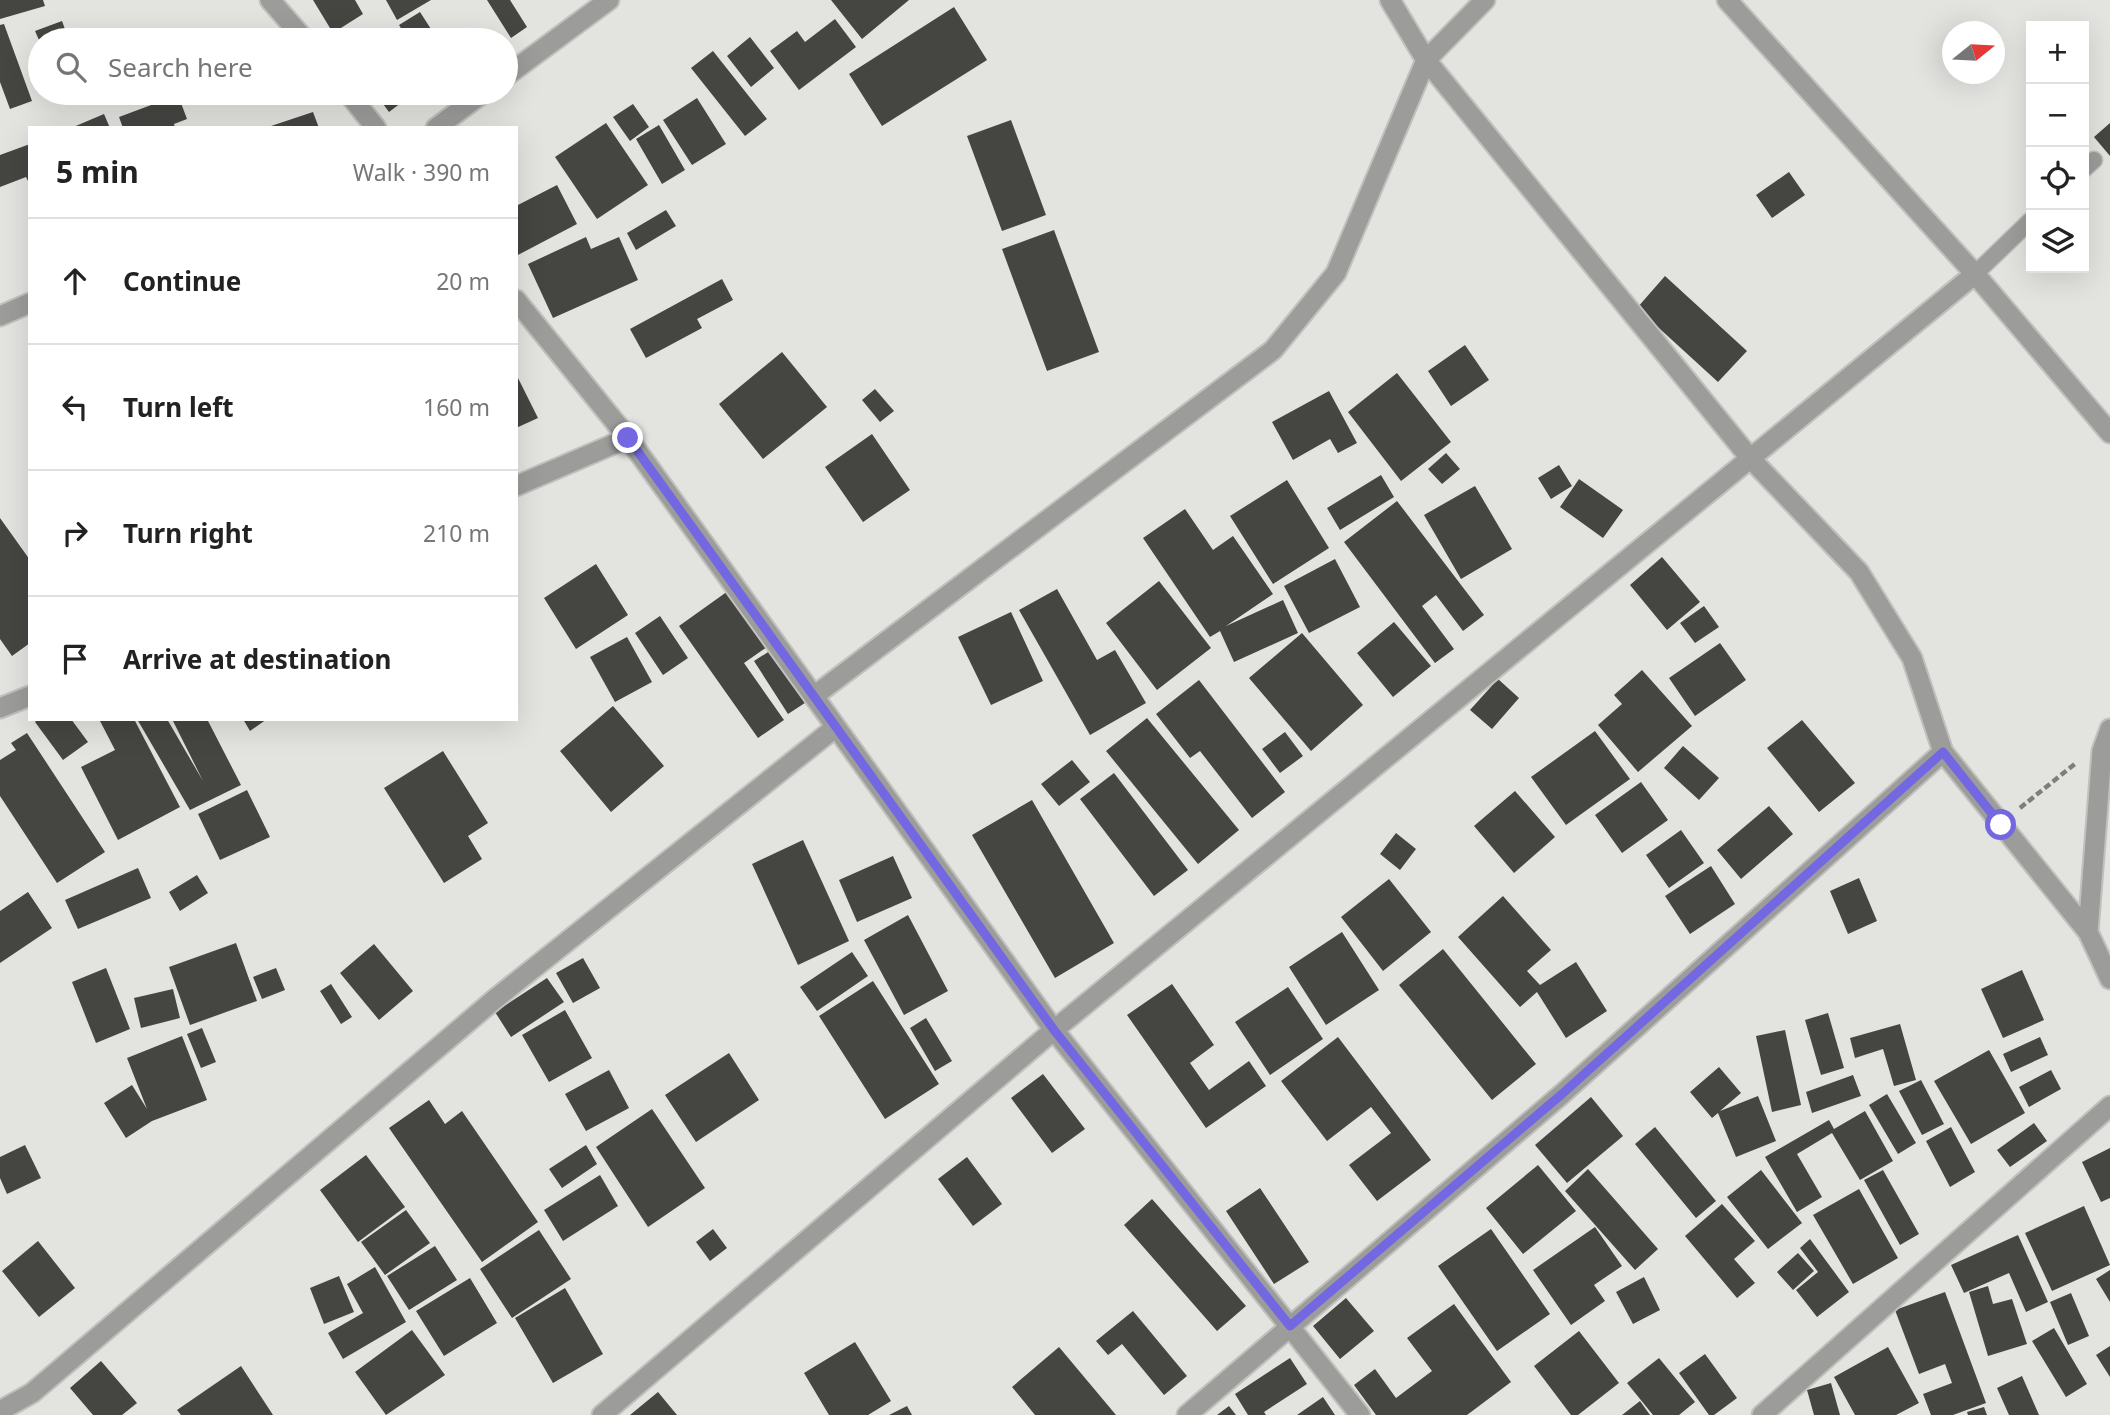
<!DOCTYPE html>
<html lang="en">
<head>
<meta charset="utf-8">
<style>
	:root { --surface:#fff; --page:#f6f6f6; --text:#222; --muted:#767676; --line:#e0e0e0 }
	body { margin:0; font-family:"Noto Sans",sans-serif; background:var(--page); color:var(--text) }
	.controls { position:absolute; right:21px; top:21px; display:grid; overflow:hidden; border-radius:0px; box-shadow:0 7px 28px #0002 }
	.controls button { width:63px; height:63px; display:grid; place-items:center; padding:0; border:0; border-bottom:2px solid var(--line); background:var(--surface); color:var(--text); font:35px sans-serif }
	.compass { position:absolute; left:1942px; top:21px; width:63px; height:63px; border-radius:50%; background:var(--surface); box-shadow:0 7px 28px #0002; rotate:72deg }
	.stop { position:absolute; width:21px; height:21px; margin:-16px; border:5px solid #7367e2; border-radius:50%; background:#fff }
	.stop.end { background:#7367e2; border-color:#fff; box-shadow:0 2px 7px #0008 }
	.list { margin:0; padding:0; list-style:none }
	h2 { display:flex; justify-content:space-between; align-items:center; height:91px; margin:0; padding:0 28px; font-size:30px }
	h2 small { font-size:23px; font-weight:400; color:var(--muted) }
	.list li { display:grid; grid-template-columns:46px 1fr auto; gap:21px; align-items:center; box-sizing:border-box; height:126px; padding:0 28px; border-top:2px solid var(--line) }
	.list b { display:block; font-size:26px; white-space:nowrap }
	.list em { font-size:23px; font-style:normal; color:var(--muted) }
	.icon { flex:none; width:38px; height:38px; fill:none; stroke:currentColor; stroke-width:2; stroke-linecap:round; stroke-linejoin:round }
	.map { position:relative; flex:none; width:2110px; height:1415px; overflow:hidden }
	.search { position:absolute; background:var(--surface); box-shadow:0 7px 28px #0002; left:28px; top:28px; width:490px; height:77px; display:flex; align-items:center; gap:18px; box-sizing:border-box; padding:0 24px; border-radius:38px; color:var(--muted); font-size:26px }
	.panel { position:absolute; background:var(--surface); box-shadow:0 7px 28px #0002; left:28px; top:126px; width:490px; height:595px; border-radius:0px }
	.map>svg:first-child { display:block }
	.building { fill:#454542 }
	.lines { fill:none; stroke-linecap:round; stroke-linejoin:round }
	.service-casing { stroke:#c0c0bd; stroke-width:19 }
	.minor-casing { stroke:#c0c0bd; stroke-width:23 }
	.path { stroke:#7e7e7c; stroke-width:4.5; stroke-dasharray:7 3.5; stroke-linecap:butt }
	.service { stroke:#9c9c9b; stroke-width:16 }
	.minor { stroke:#9c9c9b; stroke-width:19 }
	.route { stroke:#7367e2; stroke-width:9 }
</style>
</head>
<body>
<div class="map">
<svg width="2110" height="1415" viewBox="0 0 2110 1415">
	<rect width="100%" height="100%" fill="#e3e3e0"/>
	<path class="building" d="M0 0H43L45 6 0 19Z
		M313 0H355L363 14 333 33Z
		M386 0H431L397 20Z
		M487 0H510L527 27 511 38Z
		M831 0H909L862 39Z
		M954 7 987 60 882 126 849 74Z
		M420 12 438 40H408L399 25Z
		M835 19 856 47 799 90 770 51 797 31 805 42Z
		M62 21 69 40H39L35 31Z
		M4 24 32 101 10 109 0 82V25Z
		M750 37 774 68 751 87 727 56Z
		M713 51 767 119 745 136 691 68Z
		M375 93H414L389 112Z
		M178 95 187 119 174 124 175 128H123L119 117Z
		M697 98 726 144 692 165 663 120Z
		M633 104 649 127 630 141 613 117Z
		M313 112 319 128H269L268 127Z
		M104 114 110 128H71Z
		M1011 120 1046 215 1002 231 967 136Z
		M606 123 648 185 597 219 555 157Z
		M2110 123V156L2094 137Z
		M659 125 685 170 662 184 636 139Z
		M30 144V185L26 177 0 187V155Z
		M1789 172 1805 195 1772 218 1756 195Z
		M557 185 577 224 516 256V206Z
		M666 210 676 226 636 250 627 233Z
		M1054 230 1099 352 1047 371 1002 249Z
		M586 237 591 249 619 237 638 280 553 318 528 264Z
		M1665 276 1747 351 1718 382 1637 308Z
		M722 279 733 300 697 319 702 328 646 358 630 329Z
		M1465 345 1489 380 1451 406 1428 371Z
		M782 352 827 407 763 459 719 404Z
		M1397 373 1451 442 1401 481 1348 412Z
		M516 374 538 418 516 428Z
		M875 389 894 411 880 422 862 400Z
		M1329 391 1357 443 1338 453 1330 439 1293 460 1272 422Z
		M872 434 910 490 863 522 825 467Z
		M1446 453 1460 469 1442 484 1428 469Z
		M1559 465 1572 486 1551 499 1538 478Z
		M1381 475 1394 497 1340 530 1327 508Z
		M1579 479 1623 510 1603 538 1560 507Z
		M1287 480 1329 548 1273 584 1230 516Z
		M1475 486 1512 549 1461 579 1424 515Z
		M1397 501 1484 615 1463 631 1436 595 1422 606 1454 649 1435 663 1344 542Z
		M1185 509 1213 550 1233 536 1273 594 1226 626 1283 600 1298 633 1234 662 1220 631 1210 637 1143 538Z
		M0 518 30 560V643L12 656 0 639Z
		M1662 557 1700 602 1667 630 1630 585Z
		M1335 559 1360 607 1309 633 1284 586Z
		M596 564 628 615 576 649 544 598Z
		M1159 581 1211 648 1157 690 1106 623Z
		M1057 589 1097 660 1115 650 1146 703 1090 735 1019 610Z
		M728 591 767 647 744 663 784 720 758 738 679 626Z
		M1704 606 1719 627 1695 643 1680 623Z
		M1011 612 1043 681 991 705 958 637Z
		M660 616 688 658 663 675 635 633Z
		M1394 622 1431 666 1393 697 1357 653Z
		M1302 633 1363 705 1311 751 1249 678Z
		M627 637 652 682 615 702 590 657Z
		M1720 643 1746 680 1695 716 1669 678Z
		M779 645 814 697 788 714 754 661Z
		M1642 670 1692 726 1638 772 1598 725 1622 704 1614 695Z
		M1498 679 1519 698 1492 729 1470 710Z
		M1199 680 1285 792 1252 818 1200 751 1190 758 1156 714Z
		M613 706 664 766 611 812 560 751Z
		M1147 718 1239 830 1198 864 1106 751Z
		M38 719H71L88 742 63 760 35 722Z
		M99 719H134L180 807 118 840 81 767 115 750Z
		M137 719H167L203 781 172 719H207L241 785 190 810Z
		M243 719H267L250 731Z
		M1802 720 1855 783 1819 812 1767 748Z
		M1595 731 1630 779 1566 825 1531 777Z
		M1285 732 1303 756 1280 773 1262 749Z
		M27 733 105 852 57 883 0 796V760L16 750 11 743Z
		M1683 746 1719 778 1699 800 1664 768Z
		M443 751 488 823 468 836 482 859 444 883 384 788Z
		M1072 760 1090 782 1059 806 1041 784Z
		M1114 773 1188 870 1154 896 1080 799Z
		M1641 782 1668 820 1622 853 1595 815Z
		M247 790 270 837 220 860 198 814Z
		M1515 791 1555 837 1514 873 1474 826Z
		M1032 800 1114 943 1055 978 972 835Z
		M1769 806 1793 834 1741 879 1717 850Z
		M1681 830 1704 863 1669 888 1646 855Z
		M1396 833 1416 849 1400 870 1380 854Z
		M803 840 849 941 798 965 752 864Z
		M893 856 912 898 857 922 839 880Z
		M1711 866 1735 904 1690 934 1665 896Z
		M138 868 151 898 78 929 65 900Z
		M197 875 208 893 180 911 169 892Z
		M1859 878 1877 921 1848 934 1830 891Z
		M1389 879 1431 932 1383 971 1341 917Z
		M28 892 52 928 0 963V911Z
		M1503 896 1551 950 1527 971 1540 985 1576 962 1607 1011 1566 1038 1537 992 1520 1007 1458 937Z
		M908 915 948 991 904 1015 864 940Z
		M1342 932 1379 990 1326 1025 1289 967Z
		M236 943 257 1001 190 1025 169 967Z
		M374 944 413 991 379 1020 340 973Z
		M1443 949 1536 1064 1492 1100 1399 985Z
		M852 952 868 976 817 1011 800 987Z
		M583 958 600 988 573 1003 556 973Z
		M106 968 130 1029 96 1043 72 982Z
		M276 968 285 990 262 999 253 977Z
		M2022 970 2044 1020 2003 1038 1981 989Z
		M547 978 564 1002 511 1037 495 1012Z
		M873 981 939 1084 885 1119 819 1016Z
		M331 984 352 1017 341 1024 320 991Z
		M1172 984 1214 1045 1190 1063 1209 1090 1249 1061 1266 1086 1206 1128 1127 1015Z
		M1288 987 1323 1039 1270 1075 1235 1022Z
		M173 989 180 1018 141 1028 134 998Z
		M565 1010 592 1058 549 1082 522 1035Z
		M1828 1013 1844 1068 1821 1075 1805 1020Z
		M926 1018 952 1061 935 1071 910 1028Z
		M1900 1024 1916 1080 1894 1086 1883 1049 1855 1058 1850 1038Z
		M202 1028 216 1062 201 1068 187 1034Z
		M1785 1030 1801 1105 1772 1112 1756 1036Z
		M182 1036 207 1100 152 1121 126 1138 104 1103 132 1085 147 1109 127 1058Z
		M1338 1037 1431 1160 1377 1201 1349 1165 1391 1133 1371 1107 1327 1141 1281 1081Z
		M2040 1037 2048 1055 2011 1072 2003 1054Z
		M1989 1050 2025 1113 1971 1144 1934 1081Z
		M729 1053 759 1100 696 1142 665 1095Z
		M1719 1067 1741 1093 1720 1111 1758 1096 1776 1141 1736 1157 1718 1113 1712 1118 1690 1092Z
		M609 1070 629 1108 586 1131 565 1094Z
		M2051 1070 2061 1089 2029 1107 2019 1087Z
		M1043 1074 1085 1129 1052 1153 1011 1098Z
		M1853 1075 1861 1096 1812 1113 1806 1092Z
		M1921 1080 1944 1124 1922 1135 1899 1091Z
		M1887 1094 1916 1143 1898 1154 1869 1105Z
		M1591 1097 1623 1136 1567 1183 1535 1145Z
		M429 1100 445 1124 462 1111 538 1222 482 1262 389 1128Z
		M652 1109 705 1188 648 1227 596 1147Z
		M1865 1111 1893 1161 1860 1180 1832 1133 1797 1154 1822 1197 1797 1212 1765 1157 1829 1120 1834 1129Z
		M2034 1123 2047 1141 2010 1167 1997 1150Z
		M1655 1127 1716 1201 1696 1218 1635 1144Z
		M1951 1127 1975 1172 1950 1187 1926 1141Z
		M25 1145 41 1178 7 1194 0 1178V1157Z
		M586 1145 597 1164 562 1188 549 1169Z
		M2110 1148V1198L2101 1202 2082 1162Z
		M366 1155 405 1207 358 1242 320 1190Z
		M967 1157 1002 1204 973 1226 938 1179Z
		M1538 1165 1576 1211 1523 1254 1486 1208Z
		M1588 1169 1658 1249 1635 1270 1565 1191Z
		M1761 1170 1802 1223 1768 1249 1727 1197Z
		M1883 1170 1919 1234 1900 1245 1864 1180Z
		M600 1175 618 1206 563 1241 544 1210Z
		M1260 1188 1309 1262 1274 1284 1226 1211Z
		M1859 1189 1898 1258 1853 1284 1813 1215Z
		M1152 1199 1246 1306 1217 1331 1124 1225Z
		M1722 1204 1755 1241 1734 1259 1755 1283 1737 1298 1685 1236Z
		M2084 1206 2110 1265 2052 1291 2025 1233Z
		M406 1210 430 1243 385 1275 361 1242Z
		M1595 1227 1622 1266 1594 1285 1605 1301 1571 1325 1533 1270Z
		M713 1229 727 1248 710 1261 696 1242Z
		M1491 1229 1550 1314 1497 1351 1438 1266Z
		M539 1230 571 1279 512 1318 480 1269Z
		M2018 1235 2048 1302 2026 1312 2009 1273 1964 1293 1951 1265Z
		M1810 1239 1849 1292 1817 1317 1796 1290 1818 1272 1800 1248Z
		M38 1241 75 1288 39 1317 2 1271Z
		M435 1246 457 1280 409 1310 387 1276Z
		M1798 1253 1814 1271 1793 1290 1777 1272Z
		M375 1267 406 1322 343 1359 328 1333 363 1313 347 1284Z
		M2110 1270V1302L2096 1279Z
		M339 1276 354 1312 324 1324 310 1288Z
		M1644 1277 1660 1310 1633 1324 1616 1292Z
		M470 1278 497 1323 444 1356 416 1311Z
		M1988 1286 1993 1304 2012 1299 2027 1344 1988 1356 1969 1292Z
		M565 1288 603 1354 553 1383 515 1318Z
		M1945 1292 1986 1403 1953 1415H1931L1923 1394 1952 1383 1945 1364 1919 1374 1895 1310Z
		M2071 1293 2089 1336 2068 1345 2050 1302Z
		M1346 1298 1374 1331 1340 1359 1313 1326Z
		M1454 1304 1511 1382 1467 1415H1376L1354 1385 1375 1369 1396 1398 1432 1371 1407 1338Z
		M1133 1311 1187 1376 1164 1395 1122 1344 1108 1355 1096 1341Z
		M2054 1328 2087 1384 2066 1397 2032 1341Z
		M412 1330 445 1375 386 1415 355 1372Z
		M1579 1331 1619 1383 1578 1415H1571L1534 1366Z
		M855 1342 891 1401 868 1415H829L804 1373Z
		M2110 1346V1377L2096 1355Z
		M1059 1347 1116 1415H1035L1012 1387Z
		M1888 1347 1919 1403 1896 1415H1855L1834 1377Z
		M1705 1354 1737 1398 1714 1415H1709L1679 1373Z
		M1290 1358 1307 1384 1264 1412 1266 1415H1248L1235 1394Z
		M1659 1358 1695 1402 1679 1415H1653L1627 1383Z
		M101 1361 137 1403 122 1415H93L70 1388Z
		M241 1366 273 1415H181L177 1410Z
		M2022 1376 2039 1415H2009L1997 1388Z
		M1831 1383 1840 1415H1814L1807 1390Z
		M658 1392 677 1415H630Z
		M1323 1397 1335 1415H1297Z
		M1640 1401 1650 1415H1622Z
		M907 1406 912 1415H889Z
		M1229 1406 1236 1415H1217Z
		M1984 1407 1987 1415H1968L1967 1412Z"/>
	<g class="lines">
		<defs>
			<path id="service" d="M2084 169 2094 160
				M1975 274 2031 220"/>
			<path id="minor" d="M270 0 305 40
				M1390 0 1426 60 1750 458 1859 572 1912 658 1943 752 2088 932
				M1727 0 1975 274
				M506 76 609 0
				M348 93 376 128
				M436 128 483 93
				M516 300 628 438 1054 1030 1360 1415
				M0 316 30 303
				M516 486 628 438
				M814 696 1273 350 1336 273 1426 60 1485 0
				M0 708 30 696
				M2110 729 2102 751 2088 932 2110 979
				M0 1411 32 1393 495 999 836 727
				M602 1415 1054 1030 1975 274 2110 433
				M1187 1415 1562 1094 1943 752
				M1762 1415 2110 1106"/>
		</defs>
		<use href="#service" class="service-casing"/>
		<use href="#minor" class="minor-casing"/>
		<path class="path" d="M2020 808 2076 763"/>
		<use href="#service" class="service"/>
		<use href="#minor" class="minor"/>
	</g>
	<g class="lines">
		<path class="route" d="M628 438 1054 1030 1290 1326 1562 1094 1943 752 2001 825"/>
	</g>
</svg>
<div class="controls">
<button>+</button>
<button>−</button>
<button><svg class="icon" aria-label="locate" viewBox="0 0 24 24"><circle cx="12" cy="12" r="6"/><path d="M12 2v4M12 18v4M2 12h4M18 12h4"/></svg></button>
<button><svg class="icon" aria-label="layers" viewBox="0 0 24 24"><path d="M12 4l9 5-9 5-9-5zM3 14l9 5 9-5"/></svg></button>
</div>
<svg class="compass" viewBox="-18 -18 36 36"><path d="M0-13l5 13h-10z" fill="#e53935"/><path d="M0 13l5-13h-10z" fill="#767676"/></svg>
<div class="stop" style="left:2001px;top:825px"></div>
<div class="stop end" style="left:628px;top:438px"></div>
<div class="search"><svg class="icon" aria-label="search" viewBox="0 0 24 24"><circle cx="10" cy="10" r="6"/><path d="M15 15l6 6"/></svg>Search here</div>
<section class="panel">
<h2>5 min<small>Walk · 390 m</small></h2>
<ul class="list">
<li><svg class="icon" aria-label="ahead" viewBox="0 0 24 24"><path d="M12 20V5M6 11l6-6 6 6"/></svg><div><b>Continue</b></div><em>20 m</em></li>
<li><svg class="icon" aria-label="left" viewBox="0 0 24 24"><path d="M17 20v-9H6M10 6l-5 5 5 5"/></svg><div><b>Turn left</b></div><em>160 m</em></li>
<li><svg class="icon" aria-label="right" viewBox="0 0 24 24"><path d="M7 20v-9h11M14 6l5 5-5 5"/></svg><div><b>Turn right</b></div><em>210 m</em></li>
<li><svg class="icon" aria-label="arrive" viewBox="0 0 24 24"><path d="M6 21V4h12l-3 4 3 4H6"/></svg><div><b>Arrive at destination</b></div></li>
</ul>
</section>
</div>
</body>
</html>
